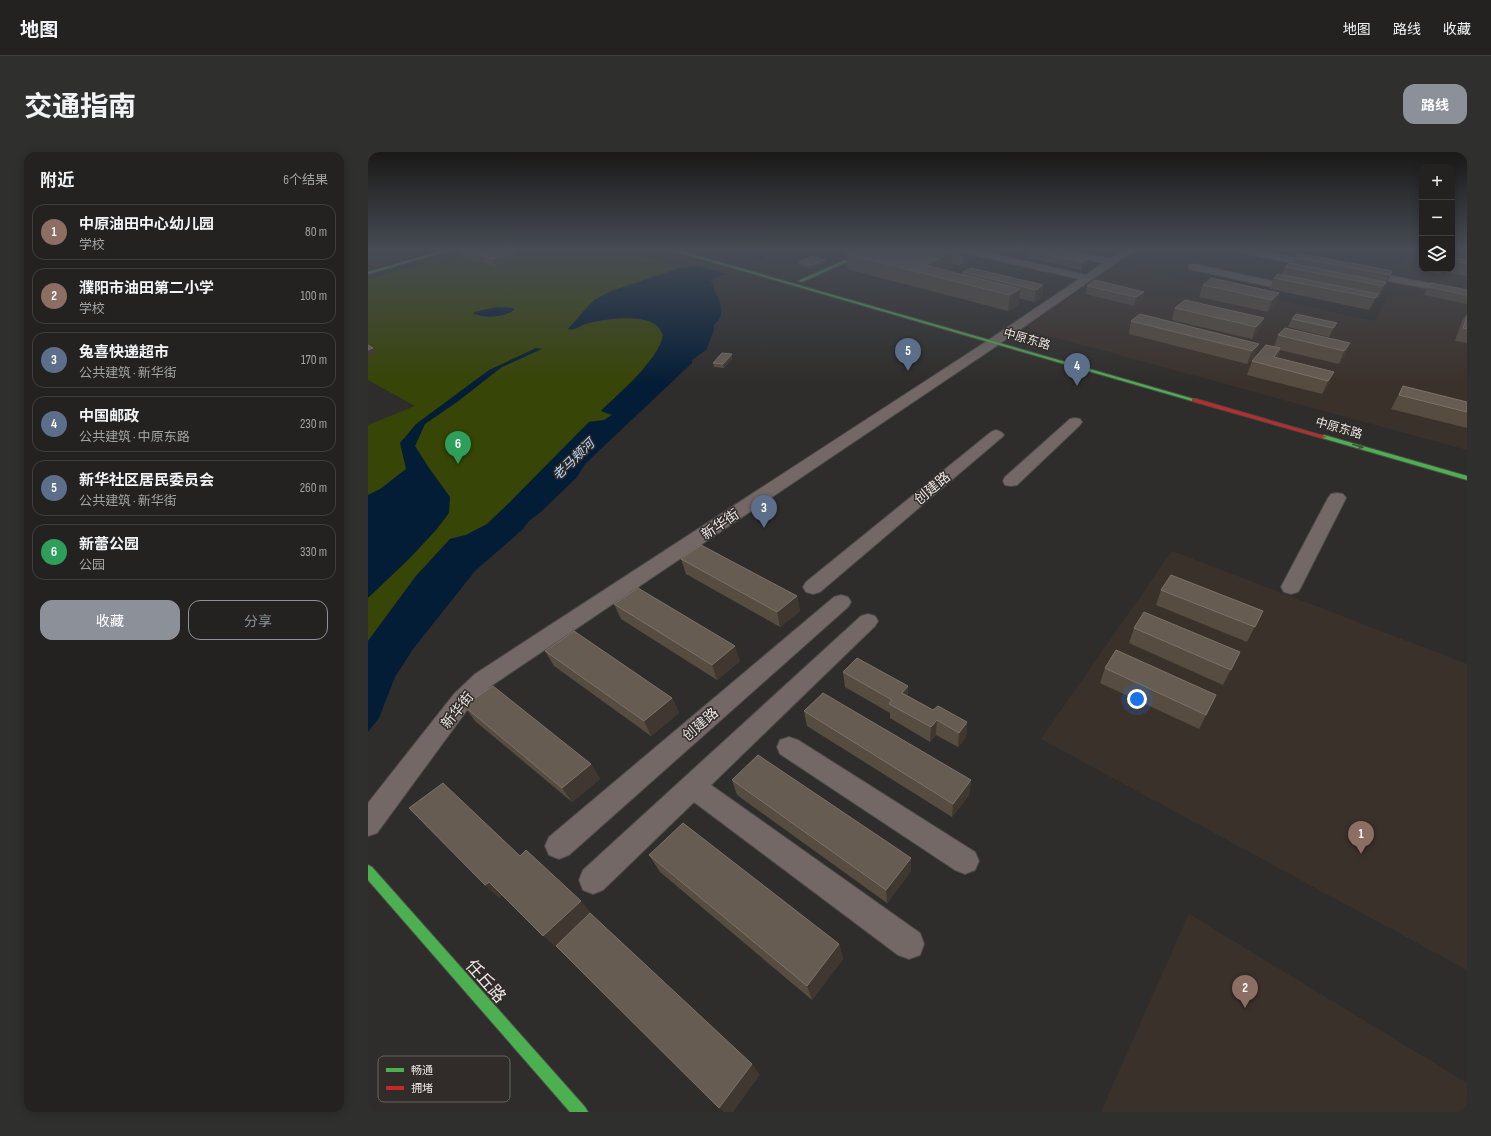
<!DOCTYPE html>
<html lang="zh">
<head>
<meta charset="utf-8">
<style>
	:root { --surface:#232220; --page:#2f2f2d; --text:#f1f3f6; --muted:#a3a4a5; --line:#403f3e; --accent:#8c9099 }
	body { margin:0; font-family:"Sofia Sans Condensed","Noto Sans SC",sans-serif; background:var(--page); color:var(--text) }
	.controls { position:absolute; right:12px; top:12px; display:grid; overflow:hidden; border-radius:8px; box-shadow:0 2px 10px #0003 }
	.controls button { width:36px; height:36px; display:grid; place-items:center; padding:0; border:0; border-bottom:1px solid var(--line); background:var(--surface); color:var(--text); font:20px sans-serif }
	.you { position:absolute; left:769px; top:547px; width:14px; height:14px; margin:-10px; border:3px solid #fff; border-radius:50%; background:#1a73e8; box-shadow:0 0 0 6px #1a73e833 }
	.badge { display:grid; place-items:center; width:26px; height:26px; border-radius:50%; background:var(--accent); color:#fff; font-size:13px; font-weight:700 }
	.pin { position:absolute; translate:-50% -33px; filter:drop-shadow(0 1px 2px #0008) }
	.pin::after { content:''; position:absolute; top:21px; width:14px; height:12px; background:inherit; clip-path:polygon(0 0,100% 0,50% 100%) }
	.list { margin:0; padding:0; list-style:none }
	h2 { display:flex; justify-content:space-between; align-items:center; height:52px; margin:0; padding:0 16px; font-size:17px }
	h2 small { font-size:13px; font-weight:400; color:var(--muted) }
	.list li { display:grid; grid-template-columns:26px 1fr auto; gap:12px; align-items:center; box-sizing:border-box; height:56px; margin:0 8px 8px; padding:0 8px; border:1px solid var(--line); border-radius:12px }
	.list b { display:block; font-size:15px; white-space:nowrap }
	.list p { margin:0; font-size:13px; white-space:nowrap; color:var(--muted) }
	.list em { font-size:13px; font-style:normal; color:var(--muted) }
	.actions { display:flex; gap:8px; padding:12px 16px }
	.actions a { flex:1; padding:9px 0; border:1px solid var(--accent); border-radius:12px; text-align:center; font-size:14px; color:var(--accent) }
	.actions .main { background:var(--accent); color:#fff }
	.icon { flex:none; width:22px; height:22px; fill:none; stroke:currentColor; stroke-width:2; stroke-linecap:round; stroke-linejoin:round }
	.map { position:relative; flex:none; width:1099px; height:960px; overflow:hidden; border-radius:12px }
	header { display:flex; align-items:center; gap:24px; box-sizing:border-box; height:56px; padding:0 20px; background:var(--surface); border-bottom:1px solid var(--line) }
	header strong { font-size:19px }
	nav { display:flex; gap:22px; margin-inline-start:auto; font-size:14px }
	.intro { display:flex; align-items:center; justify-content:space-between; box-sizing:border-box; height:96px; padding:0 24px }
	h1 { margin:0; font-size:28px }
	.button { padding:10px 18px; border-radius:12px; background:var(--accent); color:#fff; font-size:14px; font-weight:700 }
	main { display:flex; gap:24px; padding:0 24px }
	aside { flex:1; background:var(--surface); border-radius:12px; box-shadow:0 2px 10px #0003 }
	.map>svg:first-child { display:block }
	.built { fill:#3b312b }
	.green { fill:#374506 }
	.water { fill:#041d36 }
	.pier { fill:#2f2d2b }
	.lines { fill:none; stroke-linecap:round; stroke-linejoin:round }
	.street-casing { stroke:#4c4b4a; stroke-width:2 }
	.fast-casing { stroke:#4c4b4a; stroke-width:2 }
	.jam-casing { stroke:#4c4b4a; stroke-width:2 }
	.street { fill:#736865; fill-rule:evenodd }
	.fast { fill:#4caf50; fill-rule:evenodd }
	.jam { fill:#c62828; fill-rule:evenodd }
	.wall { fill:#574c40 }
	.shaded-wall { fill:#403830 }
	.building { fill:#675c52; stroke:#7c7269 }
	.oneway { fill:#3a5a37 }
	.labels { text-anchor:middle; stroke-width:3; stroke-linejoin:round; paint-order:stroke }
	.far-street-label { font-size:12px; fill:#ebe7e5; stroke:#312c29 }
	.far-water-label { font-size:13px; font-style:italic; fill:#bcdafa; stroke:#312c29 }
	.street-label { font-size:14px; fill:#ebe7e5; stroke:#312c29 }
	.near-street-label { font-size:17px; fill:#ebe7e5; stroke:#312c29 }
	.key { fill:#312c29; stroke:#696461; stroke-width:1 }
	.key-label { font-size:11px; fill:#ebe7e5 }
</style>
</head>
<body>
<header>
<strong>地图</strong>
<nav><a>地图</a><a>路线</a><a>收藏</a></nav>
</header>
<div class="intro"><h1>交通指南</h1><a class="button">路线</a></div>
<main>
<aside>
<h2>附近<small>6个结果</small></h2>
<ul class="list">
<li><span class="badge" style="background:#8d6e63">1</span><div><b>中原油田中心幼儿园</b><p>学校</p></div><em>80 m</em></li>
<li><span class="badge" style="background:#8d6e63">2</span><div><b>濮阳市油田第二小学</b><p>学校</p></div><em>100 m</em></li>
<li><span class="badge" style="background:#5c6f8a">3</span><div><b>兔喜快递超市</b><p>公共建筑 · 新华街</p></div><em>170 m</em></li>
<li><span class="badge" style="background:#5c6f8a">4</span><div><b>中国邮政</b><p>公共建筑 · 中原东路</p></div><em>230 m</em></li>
<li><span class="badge" style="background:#5c6f8a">5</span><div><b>新华社区居民委员会</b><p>公共建筑 · 新华街</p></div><em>260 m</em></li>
<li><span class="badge" style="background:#2e9e5b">6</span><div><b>新蕾公园</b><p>公园</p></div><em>330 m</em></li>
</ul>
<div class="actions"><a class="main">收藏</a><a>分享</a></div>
</aside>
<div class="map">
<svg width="1099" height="960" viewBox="0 0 1099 960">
	<rect width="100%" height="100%" fill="#2f2d2b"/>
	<path class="built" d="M0 98H68L11 114H0Z
		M1044 98H1054V117H1084V98H1099V136L1029 122Z
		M749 113 1006 169 1029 131 1099 145V298L667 180 659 174Z
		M804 399 1099 512V818L673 587Z
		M821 762 1099 931V960H733Z"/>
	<path class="green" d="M125 98H254L312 116 243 139 215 159 210 167 200 177C207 179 210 175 217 172 232 167 269 163 283 170 289 172 292 177 295 183 291 208 252 241 233 258L244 263 236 268 221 270 141 351 119 372 98 383 82 387 48 424 0 489V273L47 254 0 228V127L68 108 78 112Z"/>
	<path class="water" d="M366 98H408L396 106 343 128C347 144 362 158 346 173V178L338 198 324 208V211L217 312 209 325 174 359 161 369 154 378 107 419 45 497 27 525 11 566 0 580V489L48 424 82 387 98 383 119 372 141 351 221 270 236 268 244 263 233 259C251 241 291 208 295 183 292 177 289 172 283 170 269 163 232 167 217 172 210 175 208 178 200 177L226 148 243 139 312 116C326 118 352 103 366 98Z
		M129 155 145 156 146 158C136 166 118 166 106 162V160Z
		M168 196 174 197 134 215 89 250 57 272 47 294 61 316 82 345 81 361 68 378 42 406 0 446V343L12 337 38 317 32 291 48 272 121 218Z"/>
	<path class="pier" d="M359 99 395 108 360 122 323 112Z"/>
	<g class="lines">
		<defs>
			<path id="street" d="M592 98H609L718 123 735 111 686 100 684 98H702L742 107 755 98H766L624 197 123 534 102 554 9 681 0 684V651L86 542 107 522 616 191 711 127 597 101Z
				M868 98H888L952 110 957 113 952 116 873 101Z
				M825 112 904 129 909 132 904 135 821 117 820 115 821 113Z
				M993 118 1099 138V144L989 123 988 121Z
				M707 266 712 267 714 270 712 273 649 333 643 334 637 333 635 329 637 325 702 267Z
				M628 278 633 280 636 283 633 286 452 440 445 442 438 440 435 435 438 430 623 280Z
				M969 341 975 342 978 346 933 435 930 440 923 442 916 440 913 435 960 346 963 342Z
				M473 443 480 445 483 450 480 455 201 703 191 707 181 703 177 694 181 685 466 445Z
				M500 462 507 464 510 469 507 474 343 633 552 781 556 792 552 803 541 807 530 803 326 650 235 738 225 742 215 738 211 728 215 718 493 464Z
				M421 585 430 588 607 700 611 709 607 718 597 722 587 718 412 602 409 595 412 588Z"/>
			<path id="fast" d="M77 98H83L0 122V120Z
				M303 98H309L829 248 824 249Z
				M500 98H505L434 130 430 129Z
				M956 283 1099 324V328L954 286V284Z
				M0 713 4 715 217 955 220 960H202L0 728Z"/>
			<path id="jam" d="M824 247H828L959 285 954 286 824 249Z"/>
		</defs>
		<use href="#street" class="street-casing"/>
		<use href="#fast" class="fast-casing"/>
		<use href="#jam" class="jam-casing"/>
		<use href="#street" class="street"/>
		<use href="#fast" class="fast"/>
		<use href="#jam" class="jam"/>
	</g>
	<path class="wall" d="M91 98H128L150 106H149L150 108 128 115 116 110 115 109 112 110 94 104Z
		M658 98 720 107 718 114 713 118 657 105Z
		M497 99 600 100 599 111 594 114 584 111V115L577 118 595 123V120L675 133 674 145 666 150 651 146V153L640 159 479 117 478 102Z
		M926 105 1024 119 1019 131 1016 134 1010 146H1008L1004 154 1001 158 902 137 906 126 914 123 917 115 924 112Z
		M1084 105 1096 107H1099V124L1074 120 1073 122 1059 120 1061 117H1084Z
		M431 110 457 111 444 117 431 113Z
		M1062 131 1099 138V152L1056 143Z
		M835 133 911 141 907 153 900 160 831 145Z
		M719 134 776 140 774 148 766 154 717 142Z
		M807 156 896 166 891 178 884 187 804 168Z
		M1099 161V191L1087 189 1094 169Z
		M924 167 969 171 965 179 961 185 920 175Z
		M763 169 891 192 886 205 879 212 761 182Z
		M910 183 982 191 976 204 971 212 912 198 909 206 966 220 960 233 954 242 879 223 884 209 906 195Z
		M364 202V207L356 216 346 215 345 211Z
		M1035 234 1099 250V276L1023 257Z
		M313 407 429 444 432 459 412 475 318 422Z
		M793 438 895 459 879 490 788 453Z
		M246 452 372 509 349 528 253 467Z
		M766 476 872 500 855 533 761 491Z
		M177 499 304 546 311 561 283 584 186 514Z
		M737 516 848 543 831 577 732 531Z
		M475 520 540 534V544L565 558 599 570 598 585 590 595 568 583 562 590 522 566V561L477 535Z
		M96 554 223 612 232 627 204 650 107 569Z
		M436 559 603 628 601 643 584 665 439 574Z
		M364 628 543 719 519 751 369 643Z
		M281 703 471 792 475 807 444 848 292 720Z"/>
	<path class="shaded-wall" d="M0 98H23L25 103 5 108 6 110 0 111Z
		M125 98H128L131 105 112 103 115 109 112 110 109 103Z
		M147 99 150 106H149L150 108 128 115 125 107Z
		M584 100V115L566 124 557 113Z
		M600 100 599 111 594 114V102Z
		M720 107 718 114 713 118 714 110Z
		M457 108V111L444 117 443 113Z
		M1024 119 1019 131 1016 134 1022 123Z
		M1018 130 1010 146 1015 134Z
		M675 133 674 145 666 150 668 138Z
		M652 137 651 153 640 159 642 143Z
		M776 140 774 148 766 154 768 145Z
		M911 141 907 153 900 160 904 148Z
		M1010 142 1004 154 1001 158 1007 146Z
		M896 166 891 178 884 187 888 175Z
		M969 171 965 179 961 185 965 176Z
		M982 191 976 204 971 212 976 199Z
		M891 192 886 205 879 212 884 199Z
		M5 196 8 200 0 203V198Z
		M912 196 907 210 906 205Z
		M364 202V207L356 216 355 212Z
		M966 220 960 233 954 242 960 229Z
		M429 444 432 459 412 475 409 460Z
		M367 494 372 509 349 528 344 513Z
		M540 534V549L534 541Z
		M304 546 311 561 283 584 276 569Z
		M569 568 568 583 562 590 563 575Z
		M599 570 598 585 590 595 591 581Z
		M223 612 232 627 204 650 194 636Z
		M603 628 601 643 584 665 585 652Z
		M543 706V719L519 751 518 738Z
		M121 730 135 742 131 746 117 733Z
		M213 749 223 761 188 795 175 784Z
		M471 792 475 807 444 848 439 834Z
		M384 912 392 923 365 960H356L351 956Z"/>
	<path class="building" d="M96 98H125L109 103Z
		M130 98H143L147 99 144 100 147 101 125 107 112 103Z
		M487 98H494L497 99 499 98H575L584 100 557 113 652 137 642 143 478 102Z
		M575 98H593L600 100 594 102Z
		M659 98H681L720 107 714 110Z
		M930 101 1024 119 1022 123 926 105Z
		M444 104 457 108 443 113 431 110Z
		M1084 105 1099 108V112L1084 109Z
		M921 111 1018 130 1015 134 917 115Z
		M603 116 675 133 668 138 595 120Z
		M910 122 1010 142 1007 146 906 126Z
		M843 126 911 141 904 148 835 133Z
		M727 128 776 140 768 145 719 134Z
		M1062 131 1099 138V143L1060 135Z
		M817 148 896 166 888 175 807 156Z
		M772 162 891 192 884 199 763 169Z
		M928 162 969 171 965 176 924 167Z
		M1099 164V177L1095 176Z
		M917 176 982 191 976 199 910 183Z
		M0 193 5 196 0 198Z
		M898 193 912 196 906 205 966 220 960 229 884 209Z
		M354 201 364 202 355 212 345 211Z
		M1035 234 1099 250V260L1031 243Z
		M333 393 429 444 409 460 313 407Z
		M803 423 895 459 887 475 793 438Z
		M270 436 367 494 344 513 246 452Z
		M776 460 872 500 863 518 766 476Z
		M206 479 304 546 276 569 177 499Z
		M748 498 848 543 838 563 737 516Z
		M489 506 540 534 534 541 565 558 570 554 599 570 591 581 569 568 563 575 521 552 524 548 475 520Z
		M125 534 223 612 194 636 96 554Z
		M455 541 603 628 585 652 436 559Z
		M390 603 543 706 518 738 364 628Z
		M75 631 152 704 158 698 213 749 175 784 121 730 117 733 41 656Z
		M315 671 471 792 439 834 281 703Z
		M222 761 384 912 351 956 188 794Z"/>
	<defs><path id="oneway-solid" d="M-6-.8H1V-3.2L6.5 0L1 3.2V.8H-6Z"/></defs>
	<use class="oneway" href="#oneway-solid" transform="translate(990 294) rotate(16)"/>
	<linearGradient id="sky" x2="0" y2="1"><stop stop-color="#1a1918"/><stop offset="0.42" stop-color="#474c55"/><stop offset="1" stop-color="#474c55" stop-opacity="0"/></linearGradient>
	<rect width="1099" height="232" fill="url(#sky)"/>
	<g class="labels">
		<g class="far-street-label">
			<text transform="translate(659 187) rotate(16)" y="4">中原东路</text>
			<text transform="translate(971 276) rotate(16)" y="4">中原东路</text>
		</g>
		<g class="far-water-label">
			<text transform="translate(205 307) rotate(-44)" y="5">老马颊河</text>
		</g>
		<g class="street-label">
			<text transform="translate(564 336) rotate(-40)" y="5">创建路</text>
			<text transform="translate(352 372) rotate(-34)" y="5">新华街</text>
			<text transform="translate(89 558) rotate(-51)" y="5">新华街</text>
			<text transform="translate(332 572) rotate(-41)" y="5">创建路</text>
		</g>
		<g class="near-street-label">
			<text transform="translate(118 829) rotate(49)" y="6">任丘路</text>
		</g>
	</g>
	<rect x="10" y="904" width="132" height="46" rx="6" class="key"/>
	<rect x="18" y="916" width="18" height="4" fill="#4caf50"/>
	<rect x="18" y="934" width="18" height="4" fill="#c62828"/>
	<g class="key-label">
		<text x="43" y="922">畅通</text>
		<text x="43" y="940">拥堵</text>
	</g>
</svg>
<div class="controls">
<button>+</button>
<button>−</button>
<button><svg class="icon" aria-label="layers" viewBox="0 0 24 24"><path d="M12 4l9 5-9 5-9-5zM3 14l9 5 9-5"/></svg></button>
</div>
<div class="you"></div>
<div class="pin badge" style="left:993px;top:702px;background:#8d6e63">1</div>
<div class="pin badge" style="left:877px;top:856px;background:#8d6e63">2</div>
<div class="pin badge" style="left:396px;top:376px;background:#5c6f8a">3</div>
<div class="pin badge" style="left:709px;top:234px;background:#5c6f8a">4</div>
<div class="pin badge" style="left:540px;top:219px;background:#5c6f8a">5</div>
<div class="pin badge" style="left:90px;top:312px;background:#2e9e5b">6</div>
</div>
</main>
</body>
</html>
